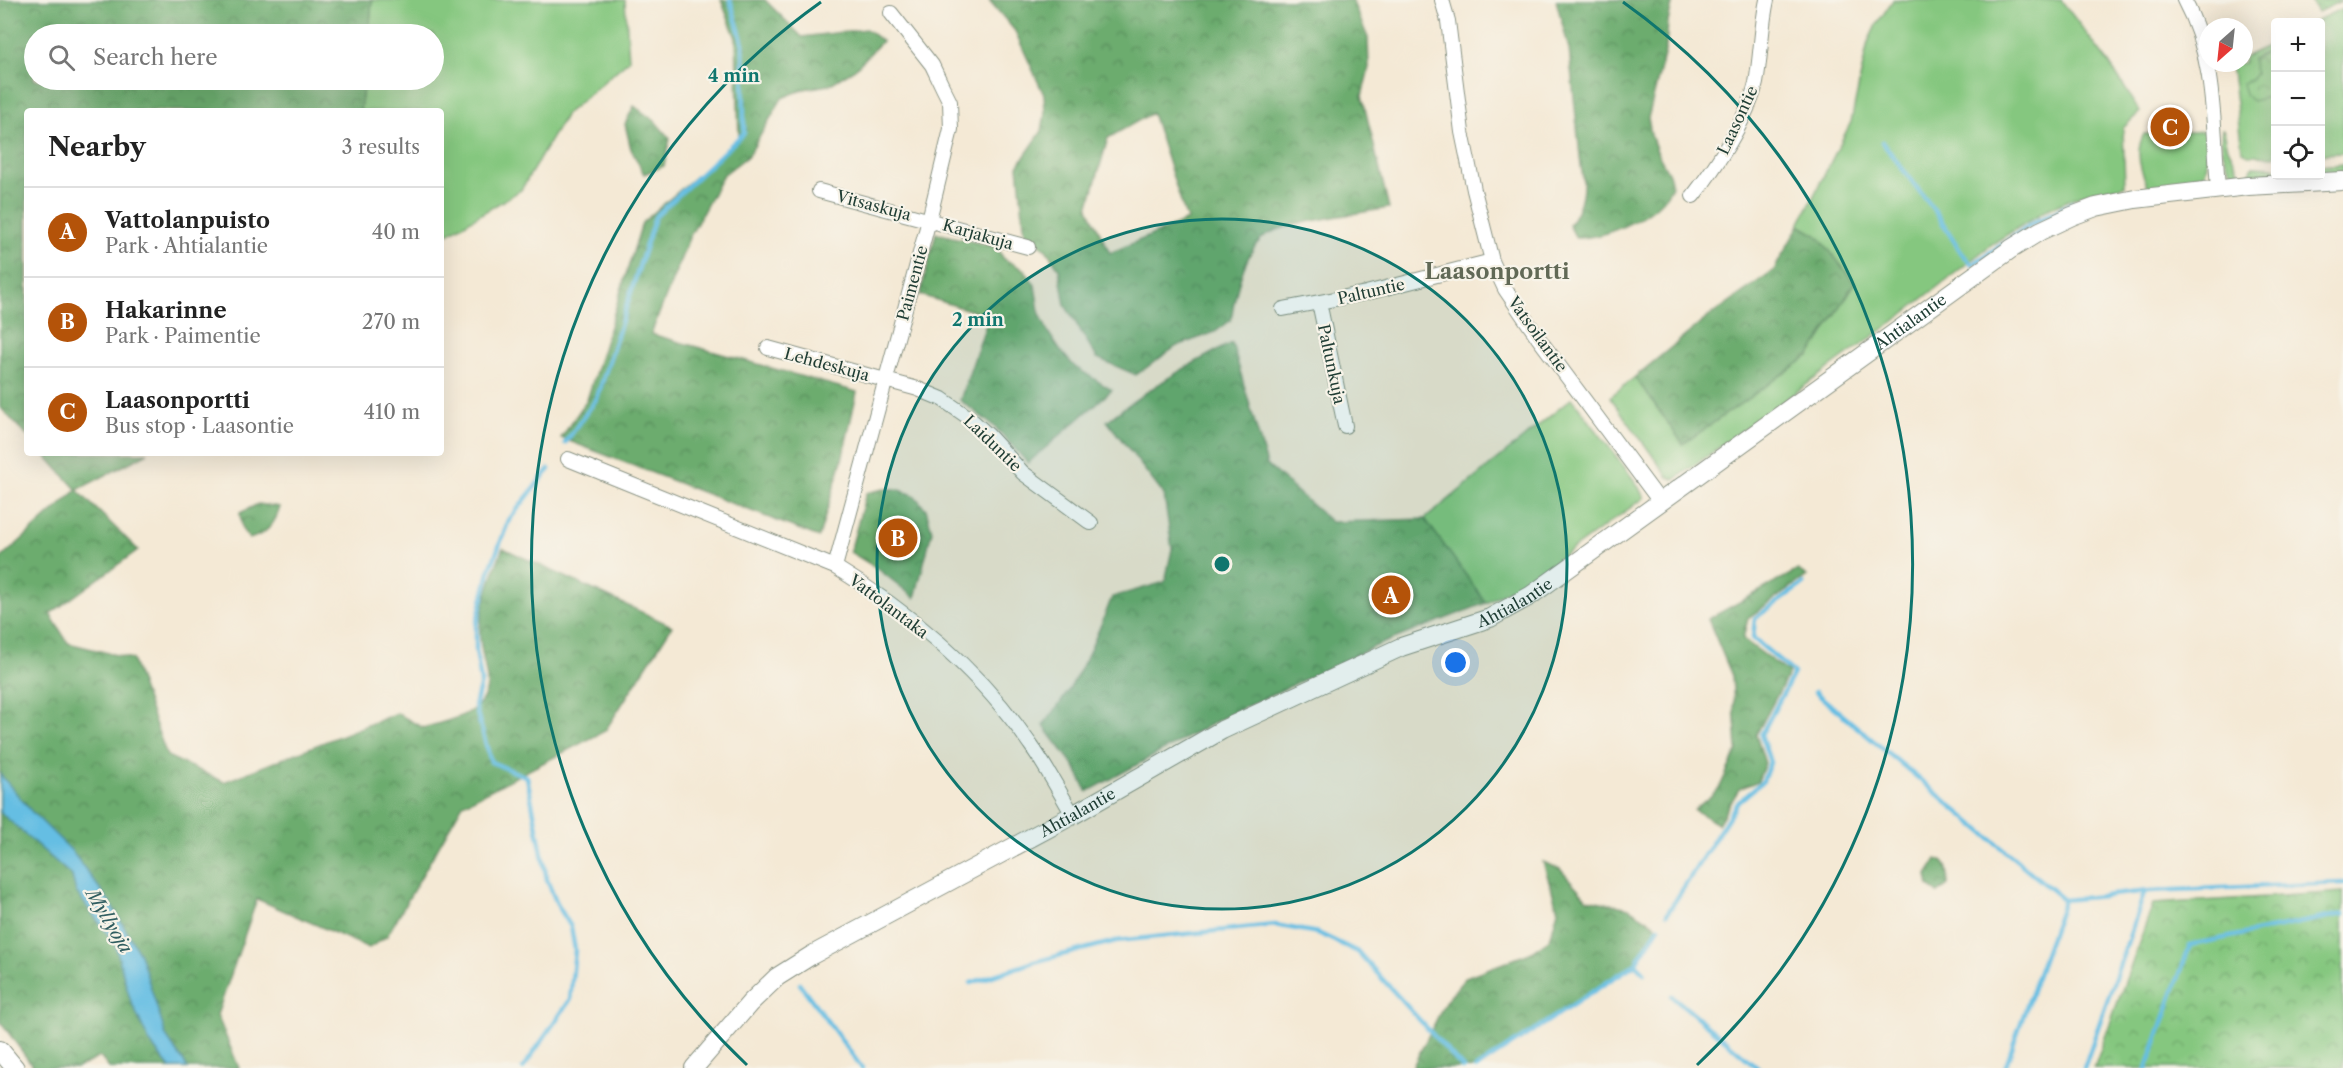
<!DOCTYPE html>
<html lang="en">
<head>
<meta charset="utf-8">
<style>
	:root { --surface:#fff; --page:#f2f2f2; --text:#222; --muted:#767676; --line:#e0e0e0; --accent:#b45309 }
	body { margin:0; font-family:"Libre Caslon Text",serif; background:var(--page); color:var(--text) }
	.controls { position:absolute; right:18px; top:18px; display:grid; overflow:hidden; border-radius:6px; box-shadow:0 6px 24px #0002 }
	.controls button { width:54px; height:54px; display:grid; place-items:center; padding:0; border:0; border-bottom:2px solid var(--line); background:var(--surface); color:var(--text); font:30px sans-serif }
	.compass { position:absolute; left:2199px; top:18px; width:54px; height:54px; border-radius:50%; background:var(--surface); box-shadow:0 6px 24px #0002; rotate:207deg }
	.you { position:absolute; left:1456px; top:663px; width:21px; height:21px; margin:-15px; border:4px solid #fff; border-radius:50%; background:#1a73e8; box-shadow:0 0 0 9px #1a73e833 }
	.badge { display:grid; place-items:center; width:39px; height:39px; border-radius:50%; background:var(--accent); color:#fff; font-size:20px; font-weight:700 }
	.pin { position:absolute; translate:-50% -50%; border:3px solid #fff; box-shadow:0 2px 6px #0006 }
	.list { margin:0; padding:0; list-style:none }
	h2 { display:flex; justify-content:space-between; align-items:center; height:78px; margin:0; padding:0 24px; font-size:26px }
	h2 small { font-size:20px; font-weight:400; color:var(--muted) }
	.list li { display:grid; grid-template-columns:39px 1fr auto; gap:18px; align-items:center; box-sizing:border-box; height:90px; padding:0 24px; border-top:2px solid var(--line) }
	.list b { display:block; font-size:22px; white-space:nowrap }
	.list p { margin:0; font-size:20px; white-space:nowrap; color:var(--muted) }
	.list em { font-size:20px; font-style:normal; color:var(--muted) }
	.icon { flex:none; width:33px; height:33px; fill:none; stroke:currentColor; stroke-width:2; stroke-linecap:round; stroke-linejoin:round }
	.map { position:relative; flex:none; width:2343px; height:1068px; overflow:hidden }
	.search { position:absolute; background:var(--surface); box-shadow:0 6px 24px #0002; left:24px; top:24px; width:420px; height:66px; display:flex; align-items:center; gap:15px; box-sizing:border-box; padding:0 21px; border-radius:33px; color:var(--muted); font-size:22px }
	.panel { position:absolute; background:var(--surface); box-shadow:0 6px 24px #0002; left:24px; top:108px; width:420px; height:348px; border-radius:6px }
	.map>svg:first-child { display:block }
	.grass { fill:#85c77f; stroke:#52825a; stroke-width:1.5 }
	.forest { fill:url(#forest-crowns); stroke:#467451; stroke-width:1.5; fill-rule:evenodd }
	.park { fill:url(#park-crowns); stroke:#52825a; stroke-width:1.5 }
	.water { fill:#65bee3; stroke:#427e8c; stroke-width:1.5 }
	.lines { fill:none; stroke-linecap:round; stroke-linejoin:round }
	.stream { stroke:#65bee3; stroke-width:4.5 }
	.street-casing { stroke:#8a9384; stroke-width:16 }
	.secondary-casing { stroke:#8a9384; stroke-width:20 }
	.street { stroke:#fff; stroke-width:14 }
	.secondary { stroke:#fff; stroke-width:18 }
	.ring { fill:none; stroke:#0f766e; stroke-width:3 }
	.labels { text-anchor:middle; stroke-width:4.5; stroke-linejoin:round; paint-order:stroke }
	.street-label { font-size:16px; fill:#1f3d34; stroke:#f7f3e8 }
	.water-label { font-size:18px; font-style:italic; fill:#305d60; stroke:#f7f3e8 }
	.district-label { font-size:22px; font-weight:bold; fill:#616956; stroke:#f7f3e8 }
	.centre { fill:#0f766e; stroke:#f7f3e8; stroke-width:3 }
	.ring-label { font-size:18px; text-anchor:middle; font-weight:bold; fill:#0f766e; stroke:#f7f3e8; stroke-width:4.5; stroke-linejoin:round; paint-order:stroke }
</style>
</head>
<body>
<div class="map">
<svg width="2343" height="1068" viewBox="0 0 2343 1068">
	<defs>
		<pattern id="forest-crowns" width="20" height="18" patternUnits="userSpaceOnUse" patternTransform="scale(1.5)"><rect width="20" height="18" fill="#6cac6e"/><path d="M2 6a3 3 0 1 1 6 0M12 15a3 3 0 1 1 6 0" fill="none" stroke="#588d5b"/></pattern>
		<pattern id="park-crowns" width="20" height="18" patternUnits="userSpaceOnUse" patternTransform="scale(1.5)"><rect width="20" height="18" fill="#85c77f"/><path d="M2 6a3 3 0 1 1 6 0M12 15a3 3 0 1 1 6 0" fill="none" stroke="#6ca369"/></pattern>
	</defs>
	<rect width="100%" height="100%" fill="#f7f3e8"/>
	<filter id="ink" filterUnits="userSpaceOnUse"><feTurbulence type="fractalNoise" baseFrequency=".0167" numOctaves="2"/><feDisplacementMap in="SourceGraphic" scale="12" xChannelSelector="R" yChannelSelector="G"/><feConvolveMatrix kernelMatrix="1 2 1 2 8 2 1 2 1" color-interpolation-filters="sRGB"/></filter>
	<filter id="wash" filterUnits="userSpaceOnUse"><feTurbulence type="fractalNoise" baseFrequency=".008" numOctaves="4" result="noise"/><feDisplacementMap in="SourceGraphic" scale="24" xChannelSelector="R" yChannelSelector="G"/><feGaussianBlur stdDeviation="1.35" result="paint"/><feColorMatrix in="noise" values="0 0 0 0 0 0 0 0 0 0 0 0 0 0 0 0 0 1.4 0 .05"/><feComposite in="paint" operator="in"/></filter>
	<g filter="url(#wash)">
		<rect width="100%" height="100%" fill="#f4e9d5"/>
		<path class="grass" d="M372 0H625L629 60 566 114 521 190 448 234 441 231V111H360L364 80H434V34H369Z
			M1893 0H2061L2111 66 2140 112 2123 128 2125 186 2086 193 2048 209 1992 244 1893 322 1674 480 1668 477 1610 397 1635 377 1683 444 1810 355 1855 283 1818 236 1799 225 1851 122 1868 42 1876 25Z
			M2343 8V153L2321 154 2320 22H2313Z
			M2275 42V156L2249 155 2242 150 2231 64 2244 63V57Z
			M2222 129 2224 130 2228 148 2242 176 2238 177C2225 167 2219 144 2222 129Z
			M2208 131C2207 192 2207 183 2149 188 2140 171 2134 152 2144 134Z
			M2343 164V173L2321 175 2320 166Z
			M2253 166 2275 167 2276 176H2316L2254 179 2250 173Z
			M1572 398 1637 484 1644 498 1546 568 1486 603 1425 519Z"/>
		<path class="forest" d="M0 0H372L369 34H34V80H364L360 111H27V436L0 407Z
			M721 0H765L802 37 866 29 882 41 855 69 829 85 804 89 782 98 749 155 723 175 689 238 651 334 857 392 842 460 819 537 561 438 587 400 642 223 739 139 736 38Z
			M989 0H1352L1368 38 1369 68 1362 96 1389 208C1362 213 1280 222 1262 238 1243 256 1235 295 1231 320L1215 332 1177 346 1136 375 1097 358 1065 305 1059 269 1045 248 1025 235 1018 166 1042 131 1045 113 1044 95 1015 31ZM1152 113 1187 220 1110 253 1088 208 1108 138Z
			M1556 0H1673L1668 22 1666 47 1648 118 1651 135 1658 154 1670 176 1672 186C1659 215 1607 238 1576 238L1569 225C1582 206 1586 188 1581 166L1569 49Z
			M634 106 655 121 670 139 664 166 644 174 631 149 625 124Z
			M1799 225 1818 236 1855 283 1810 355 1683 444 1635 377 1707 318 1774 270Z
			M936 233 996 247 1004 259 1025 270 1035 285 1039 311 1048 332 1060 350 1075 367 1112 390 1028 463 995 427 960 400 989 316 920 295Z
			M1232 343 1267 465 1331 522 1425 519 1486 603 1378 645 1226 716 1087 792 1075 767 1043 725C1076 688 1094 643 1112 597L1165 582 1172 549 1164 495 1107 421C1146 390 1187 365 1232 343Z
			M43 453H148L77 490 138 550 50 614 68 643 132 659 167 756 224 782 397 713 423 728C448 720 489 715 487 680 485 663 479 646 480 629 481 605 494 570 503 548L672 626 605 731 463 804 387 936 369 948 257 899 217 1015 239 1068H109L100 1057 77 1068H34L0 1021V559L77 490Z
			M884 489H897L914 495 926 509 932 531 915 598 878 569 850 552 866 493Z
			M258 504 280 507C275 524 267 534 249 539L242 529 240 513Z
			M1798 570 1807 576 1748 618 1743 639 1789 673 1756 735 1765 763 1758 781 1739 789 1718 824 1694 810 1719 789 1737 750 1732 676 1708 619Z
			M1937 859C1949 862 1948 875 1948 885L1938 893 1929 886 1927 875Z
			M1543 862 1560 869 1587 899 1629 908 1659 927 1635 964 1476 1068H1412L1446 1001 1466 977 1530 953 1550 939 1558 910Z"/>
		<path class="park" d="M2311 0H2343L2318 12Z
			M2275 48V95L2253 101 2245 95 2242 83 2251 80 2256 74 2252 59Z
			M2343 892V1068H2094L2153 904Z"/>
		<path class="water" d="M0 774 32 812 71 850 109 901 140 954 166 1036 188 1068H170L150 1043 130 999 115 944 76 892 72 876 0 812Z"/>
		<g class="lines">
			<path class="stream" d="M1882 142 1937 214 1961 252 1972 265 2033 223 2073 203
				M565 443 597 398 655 217 744 133 743 44 730 0
				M1815 692 2064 900 2150 891 2343 883
				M1667 914 1738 802 1763 781 1770 762 1761 735 1794 673 1753 638 1755 618 1803 584
				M1635 964 1644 973
				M971 983 1034 962 1116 941 1275 925 1318 933 1358 952 1463 1068
				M800 984 862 1068
				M1672 996 1758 1068
				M523 1068 570 1000 575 950 571 927 557 904 547 880 527 777 491 762 475 706 481 682 476 650V626L489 572 509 520 549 469
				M1476 1068 1635 964 1659 927
				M2005 1068 2064 900
				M2084 1068 2145 891
				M2147 1068 2190 945 2343 914"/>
		</g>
	</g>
	<g filter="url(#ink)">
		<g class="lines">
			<defs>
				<path id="street" d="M1442 0 1448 21 1462 132 1474 190 1492 261 1505 289 1539 339 1661 503
					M2184 0C2216 59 2213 124 2218 189
					M819 191 1028 247
					M1693 196C1715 168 1748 118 1756 83 1761 56 1761 27 1767 0
					M1319 302 1345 426
					M1283 309 1366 293 1492 261
					M768 348 918 389 942 399 968 417 988 435 1023 473 1091 523
					M568 459 835 567C909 612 980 671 1030 744 1046 766 1059 791 1073 815
					M835 567 929 220 951 129 950 102 943 88 932 65 891 13"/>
				<g id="secondary">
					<path d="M0 1050 15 1068"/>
					<path id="s1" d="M694 1068 750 1003 777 977 812 955 1073 815 1222 730 1401 647 1490 618 1530 596 2011 249 2040 231 2072 216 2096 207 2135 199 2248 186 2343 181"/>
				</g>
			</defs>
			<use href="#street" class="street-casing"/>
			<use href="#secondary" class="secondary-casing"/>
			<use href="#street" class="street"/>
			<use href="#secondary" class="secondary"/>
		</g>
	</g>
	<circle cx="1222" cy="564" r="345" fill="#0f766e" fill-opacity=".12"/>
	<g class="ring">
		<circle cx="1222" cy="564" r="345"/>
		<path d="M747 1065A690 690 0 0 1 821 2M1623 2A690 690 0 0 1 1697 1065"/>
	</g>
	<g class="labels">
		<g class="street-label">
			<text transform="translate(1737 120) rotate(-65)" y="6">Laasontie</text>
			<text transform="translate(874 205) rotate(15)" y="6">Vitsaskuja</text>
			<text transform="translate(978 234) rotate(16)" y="6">Karjakuja</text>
			<text transform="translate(912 283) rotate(-75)" y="6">Paimentie</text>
			<text transform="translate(1371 291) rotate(-13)" y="6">Paltuntie</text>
			<text dy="6" stroke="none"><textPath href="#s1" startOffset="1438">Ahtialantie</textPath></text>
			<text transform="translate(1538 334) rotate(54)" y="6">Vatsoilantie</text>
			<text transform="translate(827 364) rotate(15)" y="6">Lehdeskuja</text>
			<text transform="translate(1332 364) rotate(78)" y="6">Paltunkuja</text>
			<text transform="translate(993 443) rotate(44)" y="6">Laiduntie</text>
			<text dy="6" stroke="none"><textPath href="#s1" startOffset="952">Ahtialantie</textPath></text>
			<text transform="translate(889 606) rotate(37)" y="6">Vattolantaka</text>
			<text dy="6" stroke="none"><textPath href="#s1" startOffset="466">Ahtialantie</textPath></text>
		</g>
		<g class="water-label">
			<text transform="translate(109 921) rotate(59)" y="6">Myllyoja</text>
		</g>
		<g class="district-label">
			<text x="1497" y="279">Laasonportti</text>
		</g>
	</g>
	<circle cx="1222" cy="564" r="9" class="centre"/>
	<g class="ring-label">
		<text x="734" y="82">4 min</text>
		<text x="978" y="326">2 min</text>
	</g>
</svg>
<div class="controls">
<button>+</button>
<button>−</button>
<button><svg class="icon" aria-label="locate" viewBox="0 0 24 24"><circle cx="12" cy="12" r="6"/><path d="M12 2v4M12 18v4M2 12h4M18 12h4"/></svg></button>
</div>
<svg class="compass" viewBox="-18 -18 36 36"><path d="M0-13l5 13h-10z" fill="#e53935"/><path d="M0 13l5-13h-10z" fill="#767676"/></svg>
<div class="you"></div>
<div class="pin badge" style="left:1391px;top:595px">A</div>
<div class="pin badge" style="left:898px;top:538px">B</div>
<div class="pin badge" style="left:2170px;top:127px">C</div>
<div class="search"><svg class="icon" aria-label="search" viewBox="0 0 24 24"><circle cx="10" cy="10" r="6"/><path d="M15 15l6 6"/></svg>Search here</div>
<section class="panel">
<h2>Nearby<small>3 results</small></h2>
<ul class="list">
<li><span class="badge">A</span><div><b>Vattolanpuisto</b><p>Park · Ahtialantie</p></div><em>40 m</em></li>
<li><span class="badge">B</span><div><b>Hakarinne</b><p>Park · Paimentie</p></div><em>270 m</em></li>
<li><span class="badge">C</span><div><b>Laasonportti</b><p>Bus stop · Laasontie</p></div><em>410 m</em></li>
</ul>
</section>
</div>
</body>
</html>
